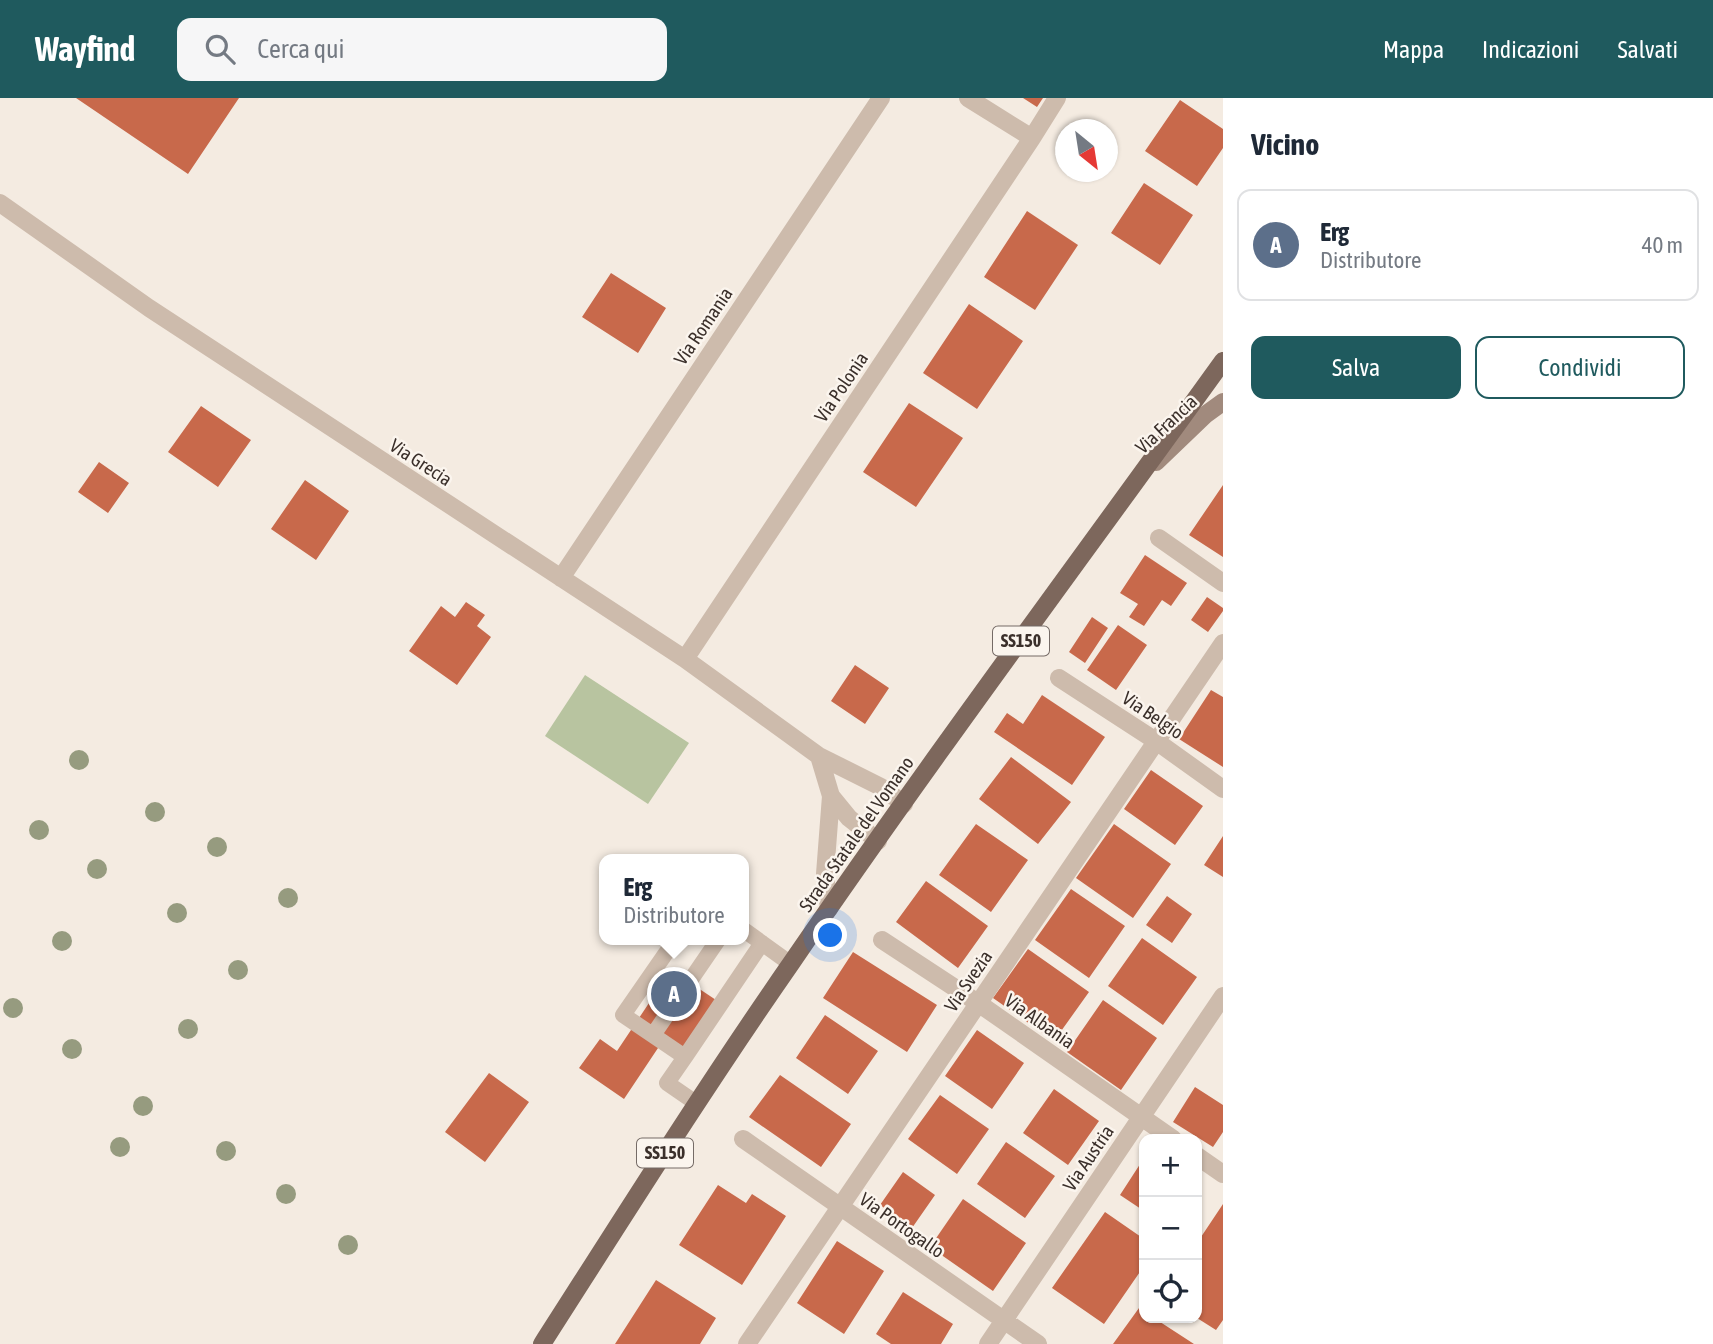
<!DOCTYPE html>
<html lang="it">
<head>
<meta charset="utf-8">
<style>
	:root { --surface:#fff; --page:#f6f6f7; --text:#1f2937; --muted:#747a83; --line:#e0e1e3; --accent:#1f5a5e }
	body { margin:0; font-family:"Asap Condensed",sans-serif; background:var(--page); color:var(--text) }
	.controls { position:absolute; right:21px; bottom:21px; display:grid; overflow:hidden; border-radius:14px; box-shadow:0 2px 5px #0004 }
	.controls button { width:63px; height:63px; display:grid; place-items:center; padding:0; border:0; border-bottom:2px solid var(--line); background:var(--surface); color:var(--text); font:35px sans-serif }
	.compass { position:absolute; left:1055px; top:21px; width:63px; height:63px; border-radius:50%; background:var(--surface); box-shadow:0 2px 5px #0004; rotate:150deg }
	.you { position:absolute; left:831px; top:838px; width:24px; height:24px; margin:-18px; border:5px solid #fff; border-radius:50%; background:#1a73e8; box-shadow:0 0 0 10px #1a73e833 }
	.badge { display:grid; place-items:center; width:46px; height:46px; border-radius:50%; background:var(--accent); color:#fff; font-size:23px; font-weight:700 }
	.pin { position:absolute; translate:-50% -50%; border:4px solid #fff; box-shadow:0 2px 7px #0006 }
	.popup { position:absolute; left:599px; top:756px; width:150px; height:91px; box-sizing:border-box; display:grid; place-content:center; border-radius:14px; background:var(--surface); filter:drop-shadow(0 2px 5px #0005); font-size:23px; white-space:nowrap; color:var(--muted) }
	.popup b { font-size:26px; color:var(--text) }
	.popup::after { content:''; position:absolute; left:50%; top:100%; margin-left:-14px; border:14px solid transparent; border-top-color:var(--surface) }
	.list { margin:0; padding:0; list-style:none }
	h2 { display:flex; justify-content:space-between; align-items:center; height:91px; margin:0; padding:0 28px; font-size:30px }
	h2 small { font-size:23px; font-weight:400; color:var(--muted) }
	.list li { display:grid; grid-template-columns:46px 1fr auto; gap:21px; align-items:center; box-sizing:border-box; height:112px; margin:0 14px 14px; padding:0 14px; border:2px solid var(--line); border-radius:14px }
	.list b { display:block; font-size:26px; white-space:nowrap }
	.list p { margin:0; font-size:23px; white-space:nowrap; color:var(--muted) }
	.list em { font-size:23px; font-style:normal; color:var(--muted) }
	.actions { display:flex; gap:14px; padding:21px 28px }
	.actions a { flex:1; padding:16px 0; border:2px solid var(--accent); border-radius:14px; text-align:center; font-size:24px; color:var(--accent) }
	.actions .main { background:var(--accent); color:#fff }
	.icon { flex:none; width:38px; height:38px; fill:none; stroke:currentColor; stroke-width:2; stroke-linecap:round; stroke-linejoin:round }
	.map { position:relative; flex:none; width:1223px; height:1246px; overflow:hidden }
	header { display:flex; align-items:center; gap:42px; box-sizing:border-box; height:98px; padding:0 35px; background:var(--accent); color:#fff }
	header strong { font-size:33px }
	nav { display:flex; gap:38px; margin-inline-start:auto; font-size:24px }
	.search { width:490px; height:63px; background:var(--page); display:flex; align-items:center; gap:18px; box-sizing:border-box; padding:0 24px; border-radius:14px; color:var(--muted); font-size:26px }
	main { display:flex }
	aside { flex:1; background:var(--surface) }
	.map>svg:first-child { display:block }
	.green { fill:#b8c4a0 }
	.building { fill:#c8694b }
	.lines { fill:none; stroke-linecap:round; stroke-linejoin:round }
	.service { stroke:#cdbbac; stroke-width:16 }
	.minor { stroke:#cdbbac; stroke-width:18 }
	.secondary { stroke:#a18a7d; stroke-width:18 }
	.primary { stroke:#7d675c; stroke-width:18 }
	.tree { fill:#969b7f }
	.labels { text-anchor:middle; stroke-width:5; stroke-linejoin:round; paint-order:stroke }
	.shield { fill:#fbf5ee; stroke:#756b66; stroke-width:2 }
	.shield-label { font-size:18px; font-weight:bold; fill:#3b302b }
	.street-label { font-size:19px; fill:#3b302b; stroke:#fbf5ee }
</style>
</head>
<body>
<header>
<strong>Wayfind</strong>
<div class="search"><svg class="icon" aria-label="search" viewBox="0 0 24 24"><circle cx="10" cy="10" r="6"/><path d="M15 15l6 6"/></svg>Cerca qui</div>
<nav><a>Mappa</a><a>Indicazioni</a><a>Salvati</a></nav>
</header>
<main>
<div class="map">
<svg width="1223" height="1246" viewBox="0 0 1223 1246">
	<rect width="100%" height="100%" fill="#f4ebe1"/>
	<path class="green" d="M585 577 689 645 648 706 545 638Z"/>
	<path class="building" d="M76 0H239L188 76Z
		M1023 0H1043L1037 9Z
		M1180 2 1223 31V50L1197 88 1145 53Z
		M1144 85 1193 117 1160 167 1111 135Z
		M1027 113 1078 147 1035 212 984 179Z
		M611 175 666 210 638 255 582 219Z
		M969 206 1023 243 977 311 923 275Z
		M909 305 963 340 916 409 863 374Z
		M201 308 251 342 218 389 168 354Z
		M99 364 129 385 108 415 78 394Z
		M305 382 349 413 316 462 271 431Z
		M1223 387V459L1189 437Z
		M1145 457 1187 485 1171 508 1162 502 1144 528 1129 519 1138 506 1120 495Z
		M1207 499 1223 510V513L1208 534 1191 522Z
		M466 504 485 517 477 528 491 539 457 587 409 553 441 508 455 519Z
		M1092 519 1108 530 1085 565 1069 554Z
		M1118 527 1147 547 1116 592 1087 572Z
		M855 567 889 590 865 626 831 603Z
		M1211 592 1223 599V669L1179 641Z
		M1042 597 1105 639 1072 687 994 634 1007 615 1023 626Z
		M1011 659 1071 704 1038 746 979 701Z
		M1151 672 1203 708 1175 747 1124 711Z
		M976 726 1028 762 991 814 939 777Z
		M1114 726 1171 766 1133 820 1076 780Z
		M1223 738V779L1204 767Z
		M926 783 988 828 958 870 896 824Z
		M1071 791 1125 828 1089 880 1035 842Z
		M1167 798 1192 816 1172 845 1146 827Z
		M1142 840 1197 879 1163 927 1108 888Z
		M1028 851 1089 894 1054 943 993 900Z
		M853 854 937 907 907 954 823 900Z
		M671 872 722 906 688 957 664 941 624 1001 579 970 600 941 617 953Z
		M1103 902 1157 940 1121 992 1067 954Z
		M825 917 878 953 848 996 796 960Z
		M977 932 1024 965 992 1011 945 978Z
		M489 975 529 1004 485 1064 445 1034Z
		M780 977 851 1026 821 1069 749 1019Z
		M1195 989 1223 1007V1034L1213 1049 1173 1024Z
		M1054 991 1099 1023 1068 1067 1023 1035Z
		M940 997 989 1031 957 1076 908 1041Z
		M1006 1044 1055 1078 1025 1120 977 1086Z
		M1144 1060V1113L1120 1097Z
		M903 1074 935 1097 912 1130 880 1107Z
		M718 1087 746 1105 752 1096 786 1118 742 1187 679 1147Z
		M963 1101 1026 1145 993 1193 930 1149Z
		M1223 1106V1222L1216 1232 1197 1220V1145Z
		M1105 1114 1144 1141V1168L1104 1226 1052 1190Z
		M837 1143 884 1173 844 1236 797 1205Z
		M656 1182 716 1220 700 1246H615Z
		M903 1194 953 1226 941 1246H891L876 1236Z
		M1139 1210 1144 1213V1220H1154L1194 1246H1113Z"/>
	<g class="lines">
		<path class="service" d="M744 832 791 866
			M675 842 623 917 685 959 762 845
			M653 937 718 842
			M685 959 667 985 696 1005"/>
		<path class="minor" d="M1032 40 1057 0
			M0 105 149 210 685 561 819 658 881 689 904 706
			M1159 440 1223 485
			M561 480 881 0
			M685 561 1032 40 968 0
			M1059 580 1156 643 1223 691
			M819 658 831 698 825 776 829 811
			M831 698 849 720 878 743
			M882 842 978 905 1173 1041
			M743 1041 1038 1246
			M1197 1058 1223 1076
			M747 1246 1223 545
			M988 1246 1223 898"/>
		<path class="secondary" d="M1156 364 1205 317 1223 304"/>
		<path class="primary" d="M542 1246C624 1118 705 989 792 864 931 661 1079 463 1223 263"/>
	</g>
	<g class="tree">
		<circle cx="79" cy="662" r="10"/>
		<circle cx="155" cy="714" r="10"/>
		<circle cx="39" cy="732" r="10"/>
		<circle cx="217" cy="749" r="10"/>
		<circle cx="97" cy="771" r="10"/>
		<circle cx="288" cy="800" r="10"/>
		<circle cx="177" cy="815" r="10"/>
		<circle cx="62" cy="843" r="10"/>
		<circle cx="238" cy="872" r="10"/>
		<circle cx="13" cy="910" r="10"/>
		<circle cx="188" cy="931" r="10"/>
		<circle cx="72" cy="951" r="10"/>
		<circle cx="143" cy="1008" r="10"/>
		<circle cx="120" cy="1049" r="10"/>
		<circle cx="226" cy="1053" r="10"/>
		<circle cx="286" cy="1096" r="10"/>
		<circle cx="348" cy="1147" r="10"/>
	</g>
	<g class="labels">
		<g class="shield">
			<rect x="993" y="528.5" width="56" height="29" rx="5"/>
			<rect x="637" y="1040.5" width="56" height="29" rx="5"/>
		</g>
		<g class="shield-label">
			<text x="1021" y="549">SS150</text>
			<text x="665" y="1061">SS150</text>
		</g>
		<g class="street-label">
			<text transform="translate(703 228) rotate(-56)" y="7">Via Romania</text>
			<text transform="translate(841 289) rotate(-56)" y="7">Via Polonia</text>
			<text transform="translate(1166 326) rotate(-43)" y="7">Via Francia</text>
			<text transform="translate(421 364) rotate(33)" y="7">Via Grecia</text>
			<text transform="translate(1153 617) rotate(34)" y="7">Via Belgio</text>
			<text transform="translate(856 736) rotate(-55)" y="7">Strada Statale del Vomano</text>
			<text transform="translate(968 883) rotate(-56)" y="7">Via Svezia</text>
			<text transform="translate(1040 923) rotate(35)" y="7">Via Albania</text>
			<text transform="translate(1088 1060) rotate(-56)" y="7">Via Austria</text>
			<text transform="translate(902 1127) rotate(35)" y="7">Via Portogallo</text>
		</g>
	</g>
</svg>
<div class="controls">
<button>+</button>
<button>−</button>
<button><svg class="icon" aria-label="locate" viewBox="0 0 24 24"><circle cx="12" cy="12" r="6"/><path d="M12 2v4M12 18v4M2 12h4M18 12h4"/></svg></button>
</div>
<svg class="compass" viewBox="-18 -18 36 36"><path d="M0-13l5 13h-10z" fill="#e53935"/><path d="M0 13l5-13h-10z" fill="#747a83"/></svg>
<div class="you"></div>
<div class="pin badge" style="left:674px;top:896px;background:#5c6f8a">A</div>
<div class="popup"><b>Erg</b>Distributore</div>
</div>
<aside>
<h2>Vicino<small></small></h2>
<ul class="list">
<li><span class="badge" style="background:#5c6f8a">A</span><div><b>Erg</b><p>Distributore</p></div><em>40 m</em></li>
</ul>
<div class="actions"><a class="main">Salva</a><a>Condividi</a></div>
</aside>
</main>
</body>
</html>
